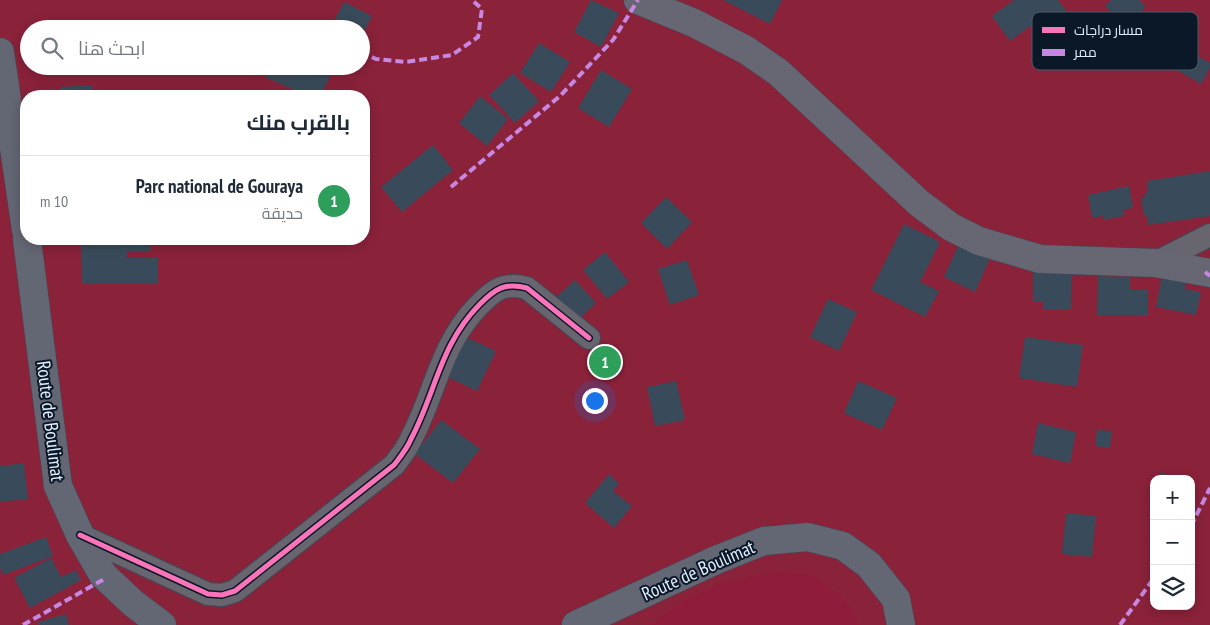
<!DOCTYPE html>
<html lang="ar">
<head>
<meta charset="utf-8">
<style>
	:root { --surface:#fff; --page:#f6f6f7; --text:#1f2937; --muted:#747a83; --line:#e0e1e3; --accent:#2563eb }
	body { margin:0; font-family:"PT Sans Narrow",Cairo,sans-serif; background:var(--page); color:var(--text); direction:rtl }
	.controls { position:absolute; right:15px; bottom:15px; display:grid; overflow:hidden; border-radius:10px; box-shadow:0 2px 12px #0003 }
	.controls button { width:45px; height:45px; display:grid; place-items:center; padding:0; border:0; border-bottom:1px solid var(--line); background:var(--surface); color:var(--text); font:25px sans-serif }
	.you { position:absolute; left:594px; top:400px; width:18px; height:18px; margin:-12px; border:4px solid #fff; border-radius:50%; background:#1a73e8; box-shadow:0 0 0 8px #1a73e833 }
	.badge { display:grid; place-items:center; width:32px; height:32px; border-radius:50%; background:var(--accent); color:#fff; font-size:16px; font-weight:700 }
	.pin { position:absolute; translate:-50% -50%; border:2px solid #fff; box-shadow:0 1px 5px #0006 }
	.list { margin:0; padding:0; list-style:none }
	h2 { display:flex; justify-content:space-between; align-items:center; height:65px; margin:0; padding:0 20px; font-size:21px }
	h2 small { font-size:16px; font-weight:400; color:var(--muted) }
	.list li { display:grid; grid-template-columns:32px 1fr auto; gap:15px; align-items:center; box-sizing:border-box; height:90px; padding:0 20px; border-top:1px solid var(--line) }
	.list b { display:block; font-size:19px; white-space:nowrap }
	.list p { margin:0; font-size:16px; white-space:nowrap; color:var(--muted) }
	.list em { font-size:16px; font-style:normal; color:var(--muted) }
	.icon { flex:none; width:28px; height:28px; fill:none; stroke:currentColor; stroke-width:2; stroke-linecap:round; stroke-linejoin:round }
	.map { position:relative; flex:none; width:1210px; height:625px; overflow:hidden; direction:ltr }
	.search { position:absolute; background:var(--surface); box-shadow:0 2px 12px #0003; left:20px; top:20px; width:350px; height:55px; display:flex; align-items:center; gap:12px; box-sizing:border-box; padding:0 18px; border-radius:28px; color:var(--muted); font-size:19px }
	.panel { position:absolute; background:var(--surface); box-shadow:0 2px 12px #0003; left:20px; top:90px; width:350px; height:155px; border-radius:20px; direction:rtl }
	.map>svg:first-child { display:block }
	.green { fill:#8a223a; fill-rule:evenodd }
	.forest { fill:#8f1c3a }
	.building { fill:#394b5a }
	.lines { fill:none; stroke-linecap:round; stroke-linejoin:round }
	.minor-casing { stroke:#3f4c5c; stroke-width:24 }
	.secondary-casing { stroke:#3f4c5c; stroke-width:29 }
	.primary-casing { stroke:#3f4c5c; stroke-width:29 }
	.minor { stroke:#67656e; stroke-width:22 }
	.secondary { stroke:#676773; stroke-width:28 }
	.primary { stroke:#636673; stroke-width:28 }
	.quiet { stroke:#c787e3; stroke-width:4; stroke-dasharray:8 4; stroke-linecap:butt }
	.cycleway-casing { stroke:#0b1828; stroke-width:8 }
	.cycleway { stroke:#fb73b8; stroke-width:5 }
	.labels { text-anchor:middle; stroke-width:4; stroke-linejoin:round; paint-order:stroke }
	.street-label { font-size:19px; fill:#e2edfc; stroke:#0b1828 }
	.key { fill:#0b1828; stroke:#4c5868; stroke-width:1 }
	.key-label { font-size:14px; fill:#e2edfc }
</style>
</head>
<body>
<div class="map">
<svg width="1210" height="625" viewBox="0 0 1210 625">
	<rect width="100%" height="100%" fill="#213145"/>
	<path class="green" d="M0 0H1210V625H0ZM29 29H361V66H29ZM26 96H364V239H26ZM1154 479H1191V606H1154Z"/>
	<path class="forest" d="M775 572 815 575 848 604 860 625H649L685 600 723 582Z"/>
	<path class="building" d="M591 0 619 13 601 47 574 32Z
		M723 0H782L770 24Z
		M1014 0H1058L1068 13 1043 31 1036 22 1010 41 992 16Z
		M1111 0H1139L1146 7 1127 27 1105 6Z
		M344 2 372 16 361 38V29H330Z
		M1170 40 1210 63V68L1201 84 1159 60Z
		M539 43 570 62 551 92 520 73Z
		M269 66H327L333 69 321 96H308L265 77Z
		M601 70 632 89 609 127 578 108Z
		M513 73 539 101 515 123 489 95Z
		M92 85 93 96H61L60 87Z
		M480 96 508 119 487 146 459 123Z
		M433 145 453 170 402 212 381 187Z
		M1210 171V216L1148 225 1147 216H1144L1141 198H1145L1144 193 1148 192 1147 181Z
		M1129 186 1133 208 1123 210 1124 216 1103 220V216L1092 218 1088 195Z
		M666 197 692 222 667 249 641 223Z
		M904 224 940 242 920 282 939 291 925 317 871 290Z
		M123 239H150V251H127V258H158V284H82L81 243H123Z
		M960 242 991 256 975 292 944 277Z
		M605 252 629 282 607 299 583 270Z
		M687 260 699 295 670 305 658 269Z
		M1033 270H1072L1071 310H1043V302H1033Z
		M1098 276 1130 277V290H1148V316L1097 315Z
		M1162 276 1187 281 1185 289 1201 292 1196 315 1156 307Z
		M575 280 596 303 576 322 554 299Z
		M828 299 857 312 839 351 810 337Z
		M461 335 496 351 477 391 443 375Z
		M1025 337 1083 345 1077 387 1019 378Z
		M676 381 685 420 655 426 647 387Z
		M858 381 897 398 882 430 844 413Z
		M441 420 480 449 453 483 415 454Z
		M1038 423 1076 432 1070 463 1032 454Z
		M1097 430 1112 431 1110 448 1095 446Z
		M24 463 28 499 0 502V466Z
		M1161 472 1176 479H1158Z
		M609 474 619 484 613 491 632 506 614 528 585 503Z
		M1066 513 1096 516 1092 557 1062 554Z
		M46 537 53 556 3 575 0 567V554Z
		M51 558 61 577 76 570 81 580 30 608 14 578Z
		M66 614 69 625H39L38 622Z"/>
	<g class="lines">
		<defs>
			<path id="minor" d="M1155 263 1210 235
				M80 535 208 594 222 595 235 591 394 465C400 457 407 449 411 439 436 392 440 344 480 304 495 289 505 282 527 288L589 338"/>
			<path id="secondary" d="M638 0 694 23 746 50 778 72 919 203 951 227 979 241 1040 259 1155 263 1210 273"/>
			<path id="primary" d="M0 52 26 230
				M27 239 58 486 80 535 103 575 134 604 162 625
				M576 625 716 560 764 541 808 537 843 546 869 565 896 599 901 625"/>
		</defs>
		<use href="#minor" class="minor-casing"/>
		<use href="#secondary" class="secondary-casing"/>
		<use href="#primary" class="primary-casing"/>
		<use href="#minor" class="minor"/>
		<use href="#secondary" class="secondary"/>
		<use href="#primary" class="primary"/>
		<path class="quiet" d="M309 25 316 29
			M361 52 376 59 406 62 452 55 478 37 482 9 472 0
			M451 187 560 96 613 40 638 0
			M1205 272 1210 276
			M1191 526 1210 488
			M23 625 106 578
			M1120 625 1154 578"/>
		<defs>
			<path id="cycleway" d="M80 535 208 594 222 595 235 591 394 465C400 457 407 449 411 439 436 392 440 344 480 304 495 289 505 282 527 288L589 338"/>
		</defs>
		<use href="#cycleway" class="cycleway-casing"/>
		<use href="#cycleway" class="cycleway"/>
	</g>
	<g class="labels">
		<g class="street-label">
			<text transform="translate(51 421) rotate(83)" y="7">Route de Boulimat</text>
			<text transform="translate(698 570) rotate(-24)" y="7">Route de Boulimat</text>
		</g>
	</g>
	<rect x="1032" y="12" width="166" height="58" rx="8" class="key"/>
	<rect x="1042" y="27" width="23" height="6" fill="#fb73b8"/>
	<rect x="1042" y="49" width="23" height="7" fill="#c787e3"/>
	<g class="key-label">
		<text x="1074" y="35">مسار دراجات</text>
		<text x="1074" y="57">ممر</text>
	</g>
</svg>
<div class="controls">
<button>+</button>
<button>−</button>
<button><svg class="icon" aria-label="layers" viewBox="0 0 24 24"><path d="M12 4l9 5-9 5-9-5zM3 14l9 5 9-5"/></svg></button>
</div>
<div class="you"></div>
<div class="pin badge" style="left:605px;top:362px;background:#2e9e5b">1</div>
<div class="search"><svg class="icon" aria-label="search" viewBox="0 0 24 24"><circle cx="10" cy="10" r="6"/><path d="M15 15l6 6"/></svg>ابحث هنا</div>
<section class="panel">
<h2>بالقرب منك<small></small></h2>
<ul class="list">
<li><span class="badge" style="background:#2e9e5b">1</span><div><b>Parc national de Gouraya</b><p>حديقة</p></div><em>10 m</em></li>
</ul>
</section>
</div>
</body>
</html>
